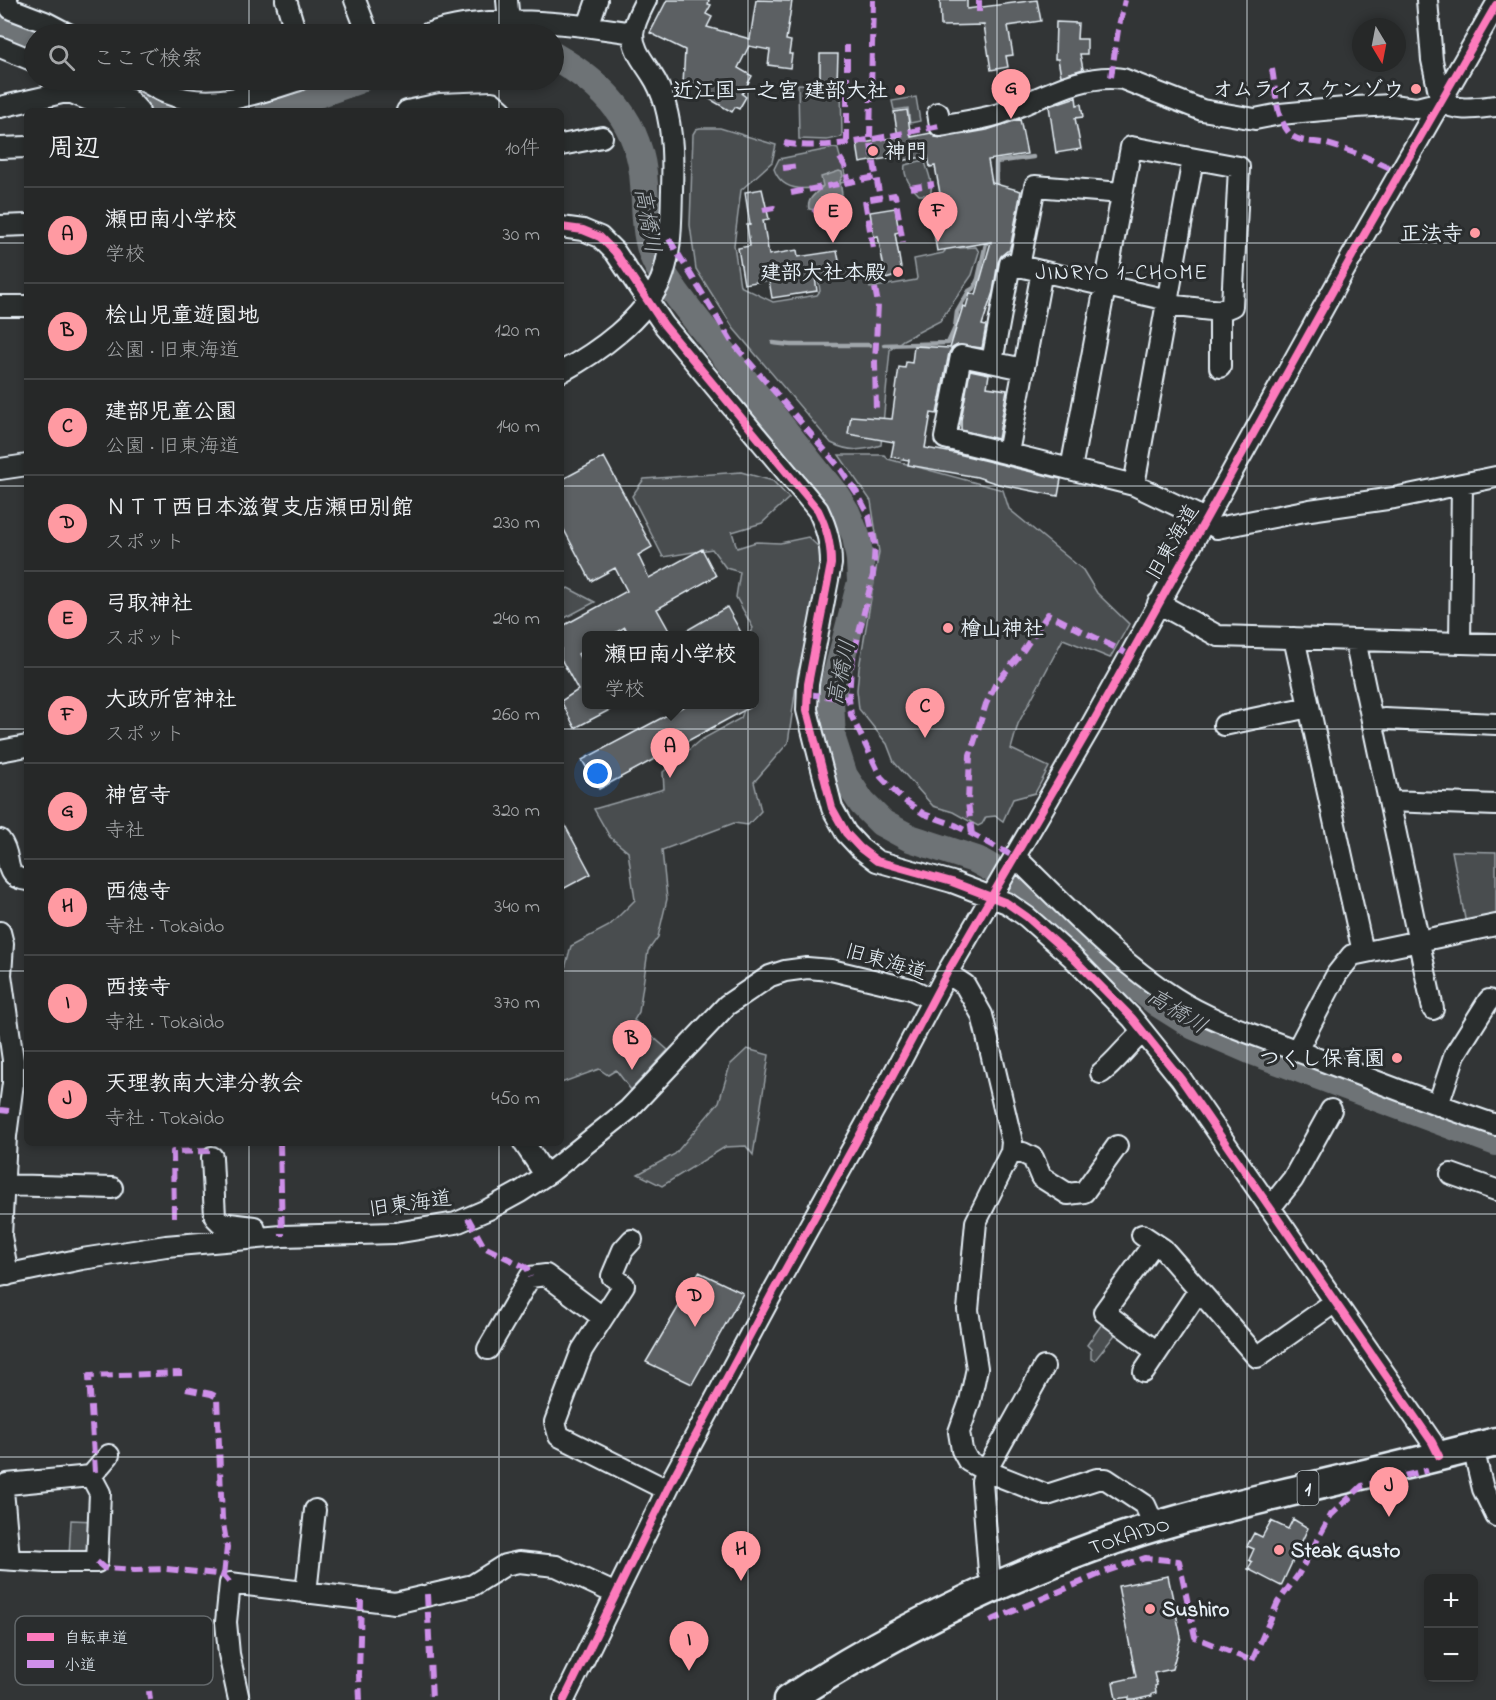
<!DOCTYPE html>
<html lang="ja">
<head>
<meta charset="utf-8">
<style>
	:root { --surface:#262828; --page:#323434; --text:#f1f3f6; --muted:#a4a6a8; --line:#424445; --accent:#ff9aa2 }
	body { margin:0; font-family:"Indie Flower","Klee One",sans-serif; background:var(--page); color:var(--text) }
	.controls { position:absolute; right:18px; bottom:18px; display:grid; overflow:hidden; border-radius:9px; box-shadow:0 3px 9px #0003 }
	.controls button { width:54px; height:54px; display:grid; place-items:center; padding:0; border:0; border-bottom:2px solid var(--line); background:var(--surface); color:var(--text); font:30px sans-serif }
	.compass { position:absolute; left:1352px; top:18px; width:54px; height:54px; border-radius:50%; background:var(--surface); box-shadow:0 3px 9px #0003; rotate:170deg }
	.you { position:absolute; left:598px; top:774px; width:21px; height:21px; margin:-15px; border:4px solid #fff; border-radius:50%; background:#1a73e8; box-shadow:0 0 0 9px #1a73e833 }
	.badge { display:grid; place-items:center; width:39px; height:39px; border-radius:50%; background:var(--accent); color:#111; font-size:20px; font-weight:700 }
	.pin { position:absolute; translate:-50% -50px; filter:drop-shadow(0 2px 3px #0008) }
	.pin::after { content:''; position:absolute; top:32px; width:21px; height:18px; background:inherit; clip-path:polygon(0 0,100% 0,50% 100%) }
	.popup { position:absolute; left:582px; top:631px; width:177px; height:78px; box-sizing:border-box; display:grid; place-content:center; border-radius:9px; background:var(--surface); filter:drop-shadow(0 2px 4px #0005); font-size:20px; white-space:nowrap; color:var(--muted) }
	.popup b { font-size:22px; color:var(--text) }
	.popup::after { content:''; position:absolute; left:50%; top:100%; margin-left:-12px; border:12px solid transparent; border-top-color:var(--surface) }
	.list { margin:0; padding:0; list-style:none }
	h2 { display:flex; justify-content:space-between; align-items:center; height:78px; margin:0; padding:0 24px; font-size:26px }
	h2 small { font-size:20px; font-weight:400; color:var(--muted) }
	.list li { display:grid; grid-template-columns:39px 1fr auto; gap:18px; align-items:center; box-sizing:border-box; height:96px; padding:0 24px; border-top:2px solid var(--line) }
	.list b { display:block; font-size:22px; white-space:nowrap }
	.list p { margin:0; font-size:20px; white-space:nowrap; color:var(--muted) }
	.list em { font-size:20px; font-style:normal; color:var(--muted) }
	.icon { flex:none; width:33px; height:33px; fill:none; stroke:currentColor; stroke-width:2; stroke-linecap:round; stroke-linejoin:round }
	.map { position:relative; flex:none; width:1496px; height:1700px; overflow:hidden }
	.search { position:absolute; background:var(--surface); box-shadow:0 3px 9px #0003; left:24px; top:24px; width:540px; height:66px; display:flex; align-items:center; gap:15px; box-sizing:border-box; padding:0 21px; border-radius:33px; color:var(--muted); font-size:22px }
	.panel { position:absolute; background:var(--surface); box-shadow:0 3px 9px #0003; left:24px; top:108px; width:540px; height:1038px; border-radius:9px }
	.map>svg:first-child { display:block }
	.green { fill:#494d4f; stroke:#989fa4; stroke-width:1.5 }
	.water { fill:#6e7376; stroke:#9fa5aa; stroke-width:1.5 }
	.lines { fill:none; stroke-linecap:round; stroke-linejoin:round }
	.stream { stroke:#9fa5aa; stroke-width:4.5 }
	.river { stroke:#6e7376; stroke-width:28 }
	.building { fill:#5c6063; stroke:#e8f1f8; stroke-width:1.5 }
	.minor-casing { stroke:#e8f1f8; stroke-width:24 }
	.highway-casing { stroke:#e8f1f8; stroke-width:33 }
	.minor { stroke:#2a2d2e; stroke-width:20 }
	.highway { stroke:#2a2d2e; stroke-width:28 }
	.quiet { stroke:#ce8fe9; stroke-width:6; stroke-dasharray:12 6; stroke-linecap:butt }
	.cycleway-casing { stroke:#2a2d2e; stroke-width:11 }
	.cycleway { stroke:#fd7abc; stroke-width:8 }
	.grid { fill:none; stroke:#e8f1f8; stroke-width:1.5; stroke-opacity:0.55 }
	.poi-dot { fill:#ff9aa2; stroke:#2a2d2e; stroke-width:2 }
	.labels { text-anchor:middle; stroke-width:6; stroke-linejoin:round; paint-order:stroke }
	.shield { fill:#2a2d2e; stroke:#afb6bb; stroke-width:1.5 }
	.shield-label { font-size:20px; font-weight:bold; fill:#e8f1f8 }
	.poi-label { font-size:21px; font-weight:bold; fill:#e8f1f8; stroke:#2a2d2e; text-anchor:end }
	.street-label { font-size:21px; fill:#e8f1f8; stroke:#2a2d2e }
	.water-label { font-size:22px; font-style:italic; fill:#b1b8be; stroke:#2a2d2e }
	.neighbourhood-label { font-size:22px; letter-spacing:1.5px; fill:#e8f1f8; stroke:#2a2d2e }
	.key { fill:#2a2d2e; stroke:#63686b; stroke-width:1.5 }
	.key-label { font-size:16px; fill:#e8f1f8 }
</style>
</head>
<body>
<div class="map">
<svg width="1496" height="1700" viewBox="0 0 1496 1700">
	<rect width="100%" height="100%" fill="#323536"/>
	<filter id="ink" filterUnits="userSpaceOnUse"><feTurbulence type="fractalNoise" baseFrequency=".0167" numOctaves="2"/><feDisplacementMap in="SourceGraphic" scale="12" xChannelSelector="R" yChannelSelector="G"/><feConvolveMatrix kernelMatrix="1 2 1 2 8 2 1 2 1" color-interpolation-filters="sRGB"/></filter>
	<g filter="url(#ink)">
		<path class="green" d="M798 84 841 85 842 137 827 140 799 139Z
			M916 97 920 121 910 123 908 108 894 110 892 101Z
			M700 128H720L776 145 772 162 741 190 734 245 740 286 773 302 817 295 820 291 818 277 820 273 864 267 866 268 870 288 916 280 917 278 914 259 943 253 945 251 942 230 956 229 960 248 976 247 979 252 972 275 940 321 903 340 890 350 881 445C862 451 849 452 831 443L734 329 696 269 690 225 693 134 696 129Z
			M834 148 838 149C840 161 847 170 845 182 821 186 785 200 774 169L779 159Z
			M920 161 925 162C928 172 934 185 930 195H919C911 188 903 176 905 165Z
			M839 455H884L888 459 1003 490 1009 509 1083 570 1097 593 1129 624 1110 658 1063 639 1018 724 1011 749 1049 767 1035 793 1013 799 1003 821 996 816 986 817 982 824 978 826 953 812 933 806 894 762 887 744 859 709 857 690 859 668 879 552 871 501Z
			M741 472 773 481 789 498 762 523 732 532 737 548 756 542 780 543 808 537 822 550 824 572 798 672 788 743 754 782 761 811 748 825 734 823 662 850 667 899 658 937 648 951 639 1012 634 1020 668 1050 631 1090 616 1070 608 1075 599 1069 561 1083V983L571 946 609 926 635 900 628 852 610 837 594 809 664 789 663 772 699 741 741 718 746 705 754 704V636L748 635 753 628 736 597 740 572 726 568 712 549 663 557 632 496 644 479Z
			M568 588 595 602 561 620V592Z
			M1452 851 1496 852V918L1466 924Z
			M747 1049 769 1055 753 1155 746 1146 725 1147 662 1186 638 1174 675 1154 719 1102 730 1065Z
			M1104 1321 1118 1331 1095 1360 1091 1359V1349L1087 1345Z
			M71 1520 95 1521 93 1552 69 1556Z"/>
		<path class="water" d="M839 171 842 172 843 176 840 181 842 194C834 204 822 212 809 209 806 199 817 193 823 186L821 177Z"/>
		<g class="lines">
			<path class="stream" d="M996 189V162L1033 157
				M773 343 791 345H869
				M884 345 948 343 955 328 957 312 969 291 974 288 978 279 987 239"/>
			<path class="river" d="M0 22 34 35
				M554 56C604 85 641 122 644 184 646 210 644 240 657 264 676 297 702 326 725 356 762 403 799 449 836 496L846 512 856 536 860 560 861 582 830 701 832 739 844 776 862 803 882 823 910 838 977 860 1025 887 1114 968 1159 1004 1194 1026 1252 1051 1496 1142
				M118 80 146 98 173 111
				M269 111 358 80"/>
		</g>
		<path class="building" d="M667 0H709L708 4 711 5 706 14 712 17 707 27 750 39 756 0 792 1 786 40 791 41 789 54H792L790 68 768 65 770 50 749 46 738 68 752 76 742 94 746 97 739 109 735 107 732 112 706 97 712 86 683 84 685 50 650 33Z
			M940 0H967V9L1037 0 1041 21 1008 26 1013 55 1006 56 1008 67 991 70 984 25 941 26Z
			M1056 22 1078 23 1077 39H1087V54H1080L1083 69 1061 76 1058 59H1055Z
			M820 54H838L837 82H820Z
			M1076 97 1077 105 1081 104 1083 117 1075 118 1081 149 1056 153 1049 106Z
			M907 110 911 137 931 133 935 137 942 138 987 130 1020 119 1027 154 988 160 992 183 1021 191 1011 244 1009 251H1007L1001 256 998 262 993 292 982 325 986 326 982 348 958 345 952 348 949 353 937 414 931 413 925 448 954 453 1061 479 1058 496 998 484 977 477 908 465 909 460 891 457 894 442 848 434 851 416 892 419 899 367 905 368 906 362 912 363 914 346 950 348 963 306 966 307 970 293 976 295 991 242 937 251 933 227 943 225 941 211 943 210 935 166 930 167 928 156 901 161 900 156 860 163 857 144 898 137 894 112Z
			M762 189 769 219 763 220 769 255 797 250 798 257 837 251 840 265 814 270 817 291 772 298 769 280 744 284 738 248 750 246 747 225H750L745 192Z
			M895 208 899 232 895 233 902 274 886 279 878 236 874 237 870 212Z
			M970 370 989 374 987 387 1007 390 998 439 961 430V420Z
			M604 457 652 547 638 555 649 578 702 549 716 576 657 609 672 636H629L625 627 610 636H586V649L578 654 586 669V705H619L575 728 561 701 578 690 561 659V627L627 591 615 568 591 581 561 524V480Z
			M727 607 743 636H677Z
			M686 705H754L599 789 582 760Z
			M561 818 591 874 561 890Z
			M699 1272 743 1293 692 1384 646 1362Z
			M1293 1519 1308 1528 1281 1586 1248 1569 1252 1562 1249 1560 1254 1549 1247 1546 1254 1533 1262 1537 1271 1521 1288 1529Z
			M1168 1576 1181 1637 1172 1669 1154 1673 1157 1685 1155 1686 1156 1693 1152 1694V1696L1134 1700H1129V1697L1116 1699 1113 1682 1136 1677 1118 1586Z"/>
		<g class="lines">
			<defs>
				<path id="minor" d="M6 0 11 9 45 22 68 34
					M286 0 296 34
					M355 0 368 34
					M507 0 509 22
					M1427 0 1432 60 1441 102
					M588 26 597 0
					M427 34C489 12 569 23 633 33
					M0 47 34 61
					M81 80 122 96
					M142 80C150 84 158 90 166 93 210 111 257 94 299 80
					M0 107 62 93H72L91 101 128 99 139 111
					M407 111 440 104 492 102 502 111
					M938 113 940 126C960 122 980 120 999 114 1038 101 1080 72 1123 79L1202 110 1255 119 1280 114 1356 107 1391 105 1417 108 1441 102C1459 112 1476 108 1496 106
					M561 145 602 137
					M0 148 27 147
					M0 226 27 225
					M561 227 583 230 600 237 615 252 664 325 818 510C827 529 831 544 831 564L808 684 807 710 832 808 846 833 860 848 877 861 952 882 1007 903 1027 917 1072 957 1132 1018 1181 1079 1432 1442 1439 1456
					M1019 266 1035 186 1122 193
					M0 306H27
					M1220 311V367
					M992 362 1010 264 1168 300
					M1024 369 961 356 945 438 1134 485 1193 513 1217 528 1310 510 1394 498 1496 477
					M561 372C598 352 643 320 661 280 672 253 671 219 672 190 673 161 673 132 665 104 662 94 658 84 652 75 644 62 633 50 633 34 634 22 641 10 646 0
					M1008 453 1042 271
					M0 469 27 465
					M1071 469 1131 147 1239 167 1232 306 1220 311 1167 305
					M1134 485 1193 159
					M1158 603 1218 636 1496 644
					M1294 638 1363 952
					M1355 640 1433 1009
					M1460 643 1462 484
					M1372 721 1384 719 1496 724
					M1224 725 1309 707
					M0 751 27 746
					M1389 801 1496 805
					M0 840C14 858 0 877 27 880
					M1015 857C1066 906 1115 960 1175 998 1214 1023 1257 1035 1300 1052 1365 1077 1430 1103 1496 1125
					M0 932 3 944 1 975 13 1060V1083L6 1136 1 1236 8 1275
					M947 973 965 985 982 1015 1012 1142 1011 1152 976 1222 968 1310 977 1368 970 1401 959 1432 962 1450 968 1461 986 1471 1047 1495 1097 1479H1106L1145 1505 1155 1527
					M1297 1050 1337 974 1352 955 1496 925
					M1101 1073C1117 1061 1127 1045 1143 1032
					M1438 1105 1455 1054 1489 1000
					M524 1143 540 1167 549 1173
					M1011 1152 1023 1153 1033 1158 1041 1177 1068 1194 1084 1192 1117 1146
					M212 1157 215 1217 221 1223 254 1227 258 1238
					M1451 1174 1496 1190
					M3 1185 112 1188
					M1270 1208 1293 1179 1331 1110
					M1142 1235 1163 1249 1257 1357 1335 1302
					M632 1240 623 1250 612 1276 624 1285 582 1350 555 1422 559 1436 667 1490
					M1154 1243 1104 1312 1157 1352
					M0 1276 82 1259 166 1246 282 1236 395 1233 456 1223 489 1209 520 1192 549 1173 628 1110 727 1005 770 976 785 971 807 968 831 970 911 989 933 1000
					M488 1349 530 1277 546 1275 602 1317
					M1144 1372 1199 1290
					M1473 1448 1483 1489 1496 1516
					M9 1558 3 1490 7 1484 91 1476 109 1455
					M0 1559 47 1562H97L100 1493 91 1476
					M989 1572 982 1482 986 1471 1044 1367
					M306 1593 315 1510
					M239 1700 229 1654 226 1622 230 1583 395 1603 473 1585 505 1565 519 1562 556 1566 616 1594
					M564 1700 673 1478 774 1290 892 1077 947 973 1092 724 1356 249 1496 5"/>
				<g id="highway">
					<path id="s1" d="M788 1700C892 1632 1004 1577 1122 1537 1182 1517 1244 1503 1306 1488 1370 1473 1433 1458 1496 1442"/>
				</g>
			</defs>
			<use href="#minor" class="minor-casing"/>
			<use href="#highway" class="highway-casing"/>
			<use href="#minor" class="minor"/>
			<use href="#highway" class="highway"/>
			<path class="quiet" d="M873 0 870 138 880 199
				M979 0V16
				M1272 69C1276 90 1275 118 1291 135 1299 143 1316 141 1327 144 1352 151 1377 161 1400 173
				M1111 77 1118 30 1125 0
				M847 142V45
				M784 143C830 152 894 134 940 126
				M840 158 845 166 848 179
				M783 168 799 166
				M910 188 934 184
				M791 193 876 177
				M763 210 774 208 779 210
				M814 213 818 207
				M669 239 732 342 840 468 857 493 869 516 875 544 873 575 851 666 849 699 851 715 881 777 902 799 924 814 955 825 1015 857
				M873 248 865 200 895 195 903 243
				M875 288 878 304 875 362 876 413
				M807 694 849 699
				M972 835 968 802 970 755 986 704 996 683 1020 655 1048 614 1130 655
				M0 1110 9 1111
				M280 1143 282 1236
				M174 1217 173 1152 211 1151
				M468 1218 484 1247 527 1268 530 1277
				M186 1389 211 1394 217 1397 222 1518 227 1547 224 1576
				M95 1472 89 1376 182 1373
				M97 1562 104 1568 135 1570 166 1569 217 1574 224 1576 230 1583
				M427 1594 432 1700
				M990 1621 1107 1571 1145 1558 1179 1561 1195 1637 1252 1661 1278 1602 1298 1575 1331 1515 1362 1486 1428 1470
				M149 1691 150 1700
				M360 1700 359 1675 361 1600"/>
			<defs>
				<path id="cycleway" d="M561 227 583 230 600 237 615 252 664 325 818 510C827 529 831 544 831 564L808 684 807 710 832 808 846 833 860 848 877 861 952 882 1007 903 1027 917 1072 957 1132 1018 1181 1079 1432 1442 1439 1456
					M564 1700 673 1478 774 1290 892 1077 947 973 1092 724 1356 249 1496 5"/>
			</defs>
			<use href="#cycleway" class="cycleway-casing"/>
			<use href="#cycleway" class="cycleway"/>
		</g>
	</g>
	<path class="grid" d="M249 0V34M499 0V34M748 0V1700M997 0V1700M1247 0V1700M249 80V111M499 80V111M0 243H27M561 243H1496M0 486H27M561 486H1496M0 729H27M561 729H1496M0 971H27M561 971H1496M249 1143V1700M499 1143V1700M0 1214H1496M0 1457H1496"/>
	<g class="poi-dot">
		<circle cx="1416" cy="89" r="6"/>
		<circle cx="900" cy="90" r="6"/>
		<circle cx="873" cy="151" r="6"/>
		<circle cx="1475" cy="233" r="6"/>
		<circle cx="898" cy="272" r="6"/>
		<circle cx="948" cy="628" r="6"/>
		<circle cx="1397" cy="1058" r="6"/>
		<circle cx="1279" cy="1550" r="6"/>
		<circle cx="1150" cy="1609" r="6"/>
	</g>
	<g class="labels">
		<rect class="shield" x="1297.5" y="1471" width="21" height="34" rx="4.5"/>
		<g class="shield-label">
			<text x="1308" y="1495">1</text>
		</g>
		<g class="poi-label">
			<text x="1404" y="96">オムライス ケンゾウ</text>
			<text x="888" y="97">近江国一之宮 建部大社</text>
			<text x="885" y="158" text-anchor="start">神門</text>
			<text x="1463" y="240">正法寺</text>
			<text x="886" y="279">建部大社本殿</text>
			<text x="960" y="635" text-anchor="start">檜山神社</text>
			<text x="1385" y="1065">つくし保育園</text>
			<text x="1291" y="1557" text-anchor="start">Steak Gusto</text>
			<text x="1162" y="1616" text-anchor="start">Sushiro</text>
		</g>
		<g class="street-label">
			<text transform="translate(1172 542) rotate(-60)" y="7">旧東海道</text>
			<text transform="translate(886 961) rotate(16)" y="7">旧東海道</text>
			<text transform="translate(410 1203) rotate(-8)" y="7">旧東海道</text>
			<text dy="7" stroke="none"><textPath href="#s1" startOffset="380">TOKAIDO</textPath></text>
		</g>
		<g class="water-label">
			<text transform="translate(649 220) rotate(80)" y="8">高橋川</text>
			<text transform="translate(840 672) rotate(-78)" y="8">高橋川</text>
			<text transform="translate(1178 1010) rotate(32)" y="8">高橋川</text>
		</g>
		<g class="neighbourhood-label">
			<text x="1122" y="279">JINRYO 1-CHOME</text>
		</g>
	</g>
	<rect x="15" y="1616" width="198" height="69" rx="9" class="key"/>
	<rect x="27" y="1633" width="27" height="8" fill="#fd7abc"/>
	<rect x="27" y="1660" width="27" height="8" fill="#ce8fe9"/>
	<g class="key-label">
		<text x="64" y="1643">自転車道</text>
		<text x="64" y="1670">小道</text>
	</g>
</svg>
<div class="controls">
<button>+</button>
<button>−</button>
</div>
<svg class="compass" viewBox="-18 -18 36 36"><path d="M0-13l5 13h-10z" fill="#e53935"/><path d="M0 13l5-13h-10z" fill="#a4a6a8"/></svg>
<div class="you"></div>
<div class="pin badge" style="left:670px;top:778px">A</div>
<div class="popup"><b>瀬田南小学校</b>学校</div>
<div class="pin badge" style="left:632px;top:1070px">B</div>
<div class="pin badge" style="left:925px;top:738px">C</div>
<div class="pin badge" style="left:695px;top:1327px">D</div>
<div class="pin badge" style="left:833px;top:243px">E</div>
<div class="pin badge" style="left:938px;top:242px">F</div>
<div class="pin badge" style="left:1011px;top:119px">G</div>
<div class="pin badge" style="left:741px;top:1581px">H</div>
<div class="pin badge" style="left:689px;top:1671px">I</div>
<div class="pin badge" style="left:1389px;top:1517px">J</div>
<div class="search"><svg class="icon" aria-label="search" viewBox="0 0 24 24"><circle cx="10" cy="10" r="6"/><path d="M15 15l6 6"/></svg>ここで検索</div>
<section class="panel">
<h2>周辺<small>10件</small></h2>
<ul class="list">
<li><span class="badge">A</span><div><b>瀬田南小学校</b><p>学校</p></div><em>30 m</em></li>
<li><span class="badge">B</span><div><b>桧山児童遊園地</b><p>公園 · 旧東海道</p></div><em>120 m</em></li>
<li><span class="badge">C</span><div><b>建部児童公園</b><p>公園 · 旧東海道</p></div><em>140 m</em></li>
<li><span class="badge">D</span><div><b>ＮＴＴ西日本滋賀支店瀬田別館</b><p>スポット</p></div><em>230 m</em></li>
<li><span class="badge">E</span><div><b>弓取神社</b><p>スポット</p></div><em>240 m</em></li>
<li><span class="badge">F</span><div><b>大政所宮神社</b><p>スポット</p></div><em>260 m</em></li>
<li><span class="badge">G</span><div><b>神宮寺</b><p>寺社</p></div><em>320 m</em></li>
<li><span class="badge">H</span><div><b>西徳寺</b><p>寺社 · Tokaido</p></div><em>340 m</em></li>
<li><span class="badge">I</span><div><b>西接寺</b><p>寺社 · Tokaido</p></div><em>370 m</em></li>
<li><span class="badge">J</span><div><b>天理教南大津分教会</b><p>寺社 · Tokaido</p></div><em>450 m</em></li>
</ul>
</section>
</div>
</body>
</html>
